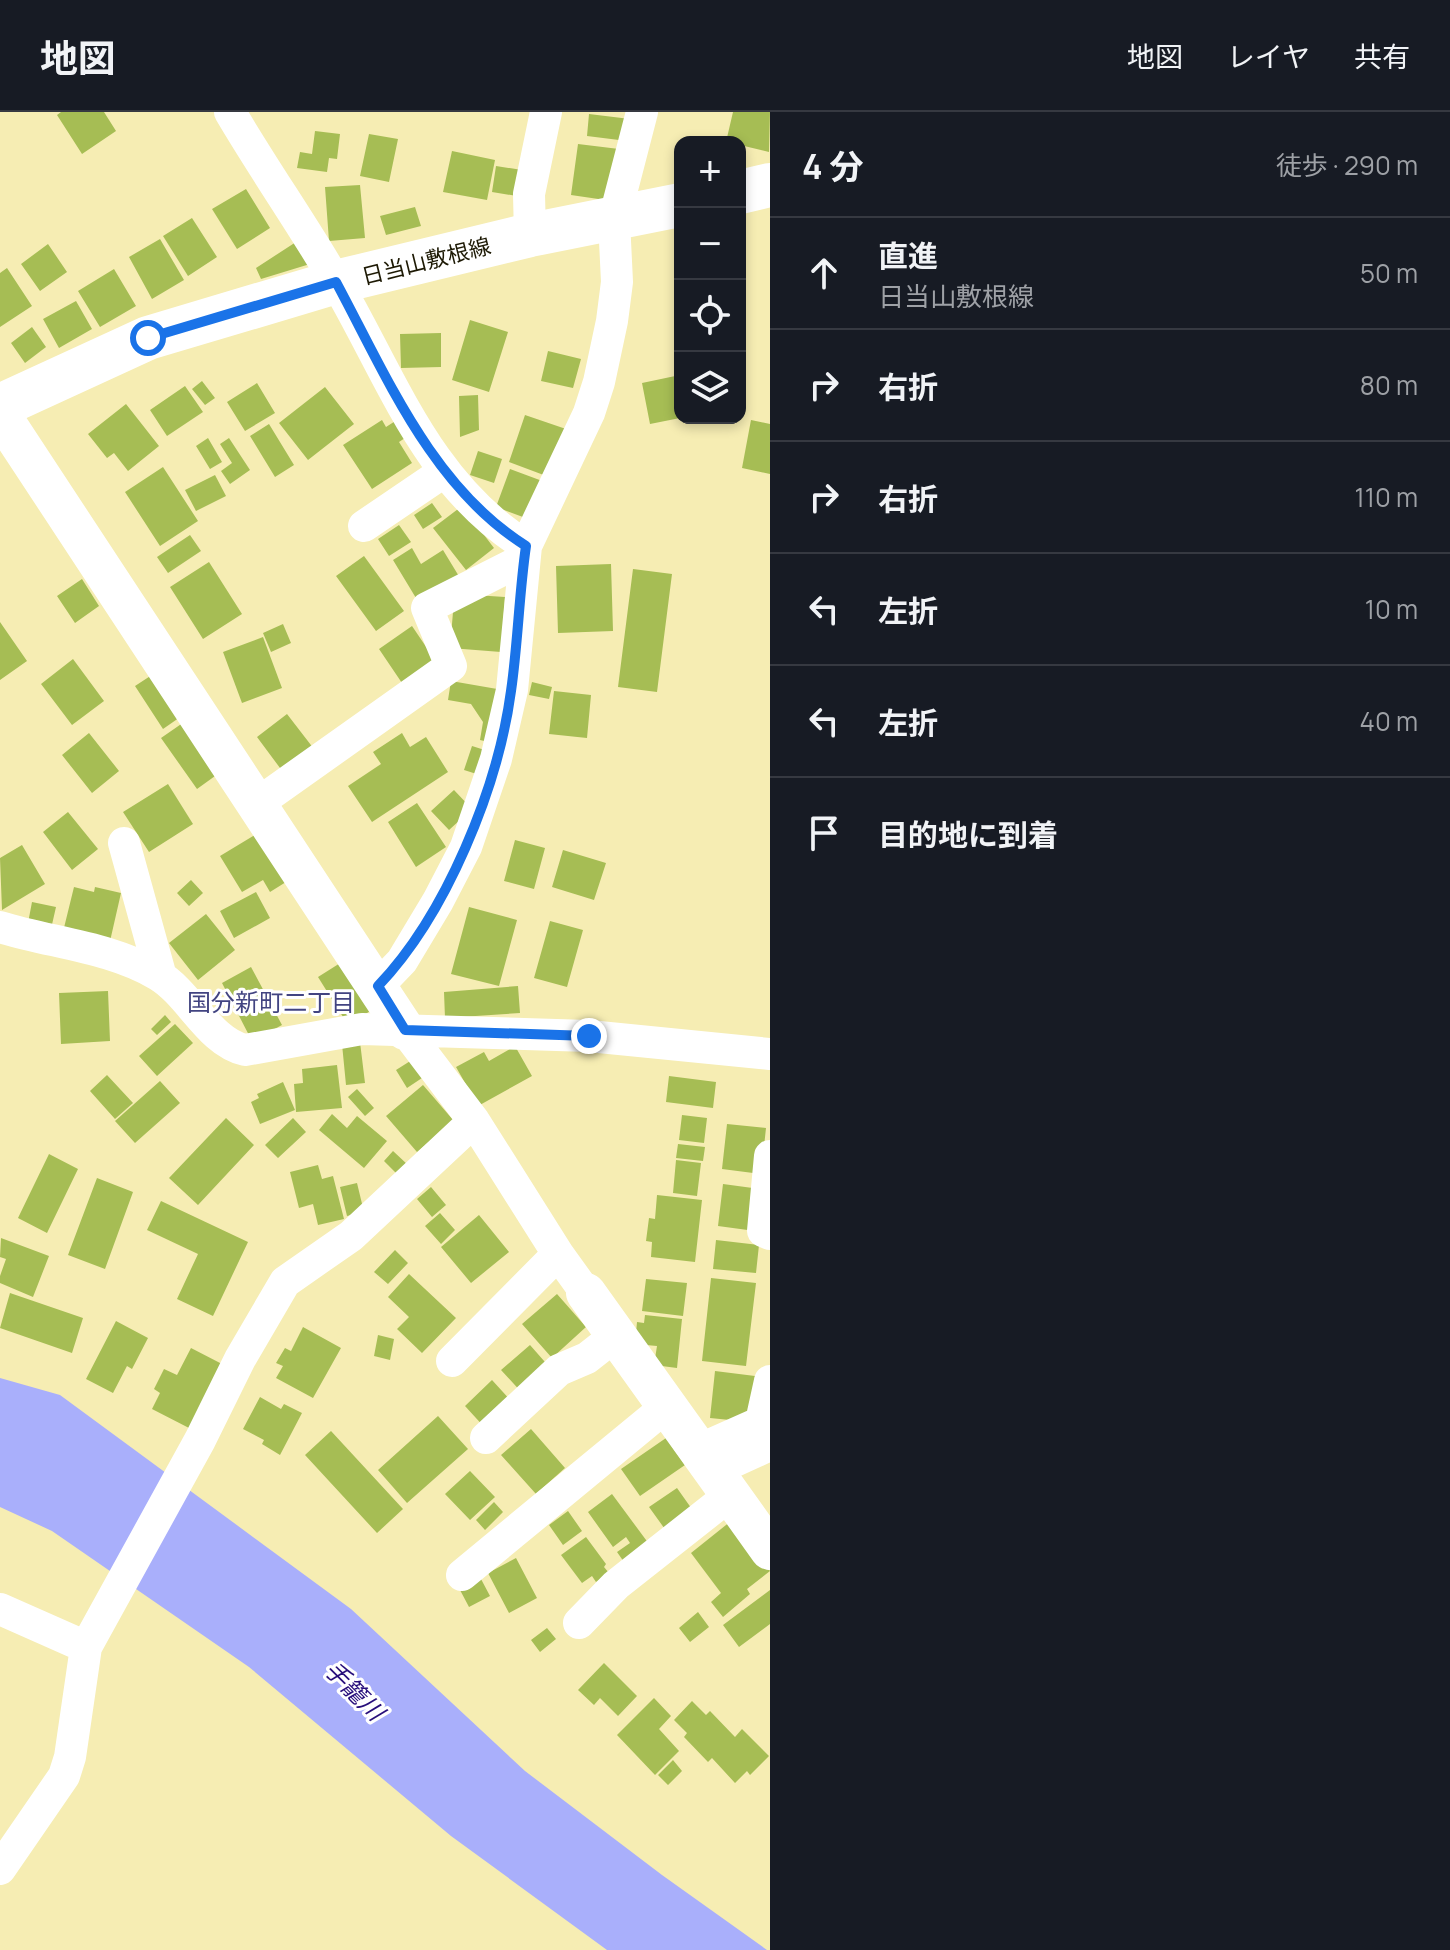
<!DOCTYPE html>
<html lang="ja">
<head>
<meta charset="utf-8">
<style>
	:root { --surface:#171b24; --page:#20242c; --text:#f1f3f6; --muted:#9ea1a6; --line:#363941 }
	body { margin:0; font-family:Manrope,"Noto Sans JP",sans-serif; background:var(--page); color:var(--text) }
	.controls { position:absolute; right:24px; top:24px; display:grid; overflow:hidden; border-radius:16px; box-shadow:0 4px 12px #0003 }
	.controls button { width:72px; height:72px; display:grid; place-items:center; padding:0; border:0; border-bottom:2px solid var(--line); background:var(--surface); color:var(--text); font:40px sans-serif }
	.stop { position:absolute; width:24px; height:24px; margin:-18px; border:6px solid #1a73e8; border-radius:50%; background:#fff }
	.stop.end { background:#1a73e8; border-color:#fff; box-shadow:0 2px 8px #0008 }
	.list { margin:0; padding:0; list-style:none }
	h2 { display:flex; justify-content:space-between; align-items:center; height:104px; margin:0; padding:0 32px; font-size:34px }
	h2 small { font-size:26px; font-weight:400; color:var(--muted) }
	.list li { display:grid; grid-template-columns:52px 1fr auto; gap:24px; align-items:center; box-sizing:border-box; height:112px; padding:0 32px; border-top:2px solid var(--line) }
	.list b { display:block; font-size:30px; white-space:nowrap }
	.list p { margin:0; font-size:26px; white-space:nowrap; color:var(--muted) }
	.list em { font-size:26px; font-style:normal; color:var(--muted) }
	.icon { flex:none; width:44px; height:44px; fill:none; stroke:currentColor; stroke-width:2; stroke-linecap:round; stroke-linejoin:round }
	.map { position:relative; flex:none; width:770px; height:1838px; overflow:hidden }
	header { display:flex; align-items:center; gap:48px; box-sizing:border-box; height:112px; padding:0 40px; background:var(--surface); border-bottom:2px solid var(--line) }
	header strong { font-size:38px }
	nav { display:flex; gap:44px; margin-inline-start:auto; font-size:28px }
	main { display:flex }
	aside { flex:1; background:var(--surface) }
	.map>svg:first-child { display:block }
	.water { fill:#a9affb }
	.building { fill:#a6bd54 }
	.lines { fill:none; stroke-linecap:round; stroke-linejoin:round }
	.minor { stroke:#fff; stroke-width:32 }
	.tertiary { stroke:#fff; stroke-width:40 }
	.secondary { stroke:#fff; stroke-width:44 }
	.route { stroke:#1a73e8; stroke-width:10 }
	.labels { text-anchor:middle; stroke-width:6; stroke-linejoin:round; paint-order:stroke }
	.street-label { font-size:22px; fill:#1d1904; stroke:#fff }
	.neighbourhood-label { font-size:24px; fill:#424481; stroke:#fff }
	.water-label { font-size:24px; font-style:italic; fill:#270e7b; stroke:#fff }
</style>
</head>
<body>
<header>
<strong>地図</strong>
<nav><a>地図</a><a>レイヤ</a><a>共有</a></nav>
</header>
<main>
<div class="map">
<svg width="770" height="1838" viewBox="0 0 770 1838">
	<rect width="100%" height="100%" fill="#f6edb3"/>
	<path class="water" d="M0 1266 60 1283 351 1497 525 1659 662 1763 767 1838H607L451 1724 249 1555 52 1419 0 1395Z"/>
	<path class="building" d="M61 0H104L116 19 82 42 57 3Z
		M733 0H770L769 40 740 33V30H726Z
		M589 2 630 7 627 29 587 24Z
		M315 19 340 22 337 47 329 46 327 60 297 56 300 40 312 42Z
		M369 22 398 27 389 70 360 64Z
		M578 32 619 37 612 89 571 83Z
		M452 39 495 48 487 88 443 80Z
		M496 54 522 58 517 84 492 80Z
		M360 73 365 126 329 129 325 75Z
		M246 77 270 116 237 137 212 97Z
		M415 95 421 114 386 123 380 104Z
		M192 106 217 145 188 164 163 124Z
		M160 127 184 168 152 187 129 145Z
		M296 130 310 152 261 167 256 156Z
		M48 132 67 160 40 179 21 152Z
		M7 156 32 194 0 215V161Z
		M114 157 136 194 100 215 78 179Z
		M76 189 92 217 59 236 43 207Z
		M470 208 508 220 489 280 452 268Z
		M32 215 46 235 25 251 11 231Z
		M441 221V255L401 256 400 222Z
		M548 239 581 247 573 276 541 269Z
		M680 263V306L650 312 642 271Z
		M202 269 215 286 205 293 192 277Z
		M257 271 275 301 245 319 227 290Z
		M185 274 203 300 167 324 150 298Z
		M325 275 354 312 308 348 279 311Z
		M478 283 479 318 460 325 459 284Z
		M126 292 159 334 128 359 114 341 107 346 88 322Z
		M525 303 566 317 549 365 509 350Z
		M400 306 411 322 399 330 412 351 372 377 343 333 382 308 386 315Z
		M751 308 770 312V362L742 356Z
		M269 312 294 353 275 365 250 324Z
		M208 326 222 350 210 357 196 334Z
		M229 326 250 358 230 372 221 359 232 351 220 332Z
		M478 339 502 347 494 371 470 363Z
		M163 355 198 409 160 434 125 380Z
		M510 357 545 370 531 408 496 395Z
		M215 363 226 384 196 399 185 378Z
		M432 391 442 405 423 417 414 403Z
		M462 394 494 436 466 458 433 416Z
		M399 413 411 430 389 444 378 427Z
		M190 423 201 439 168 461 157 445Z
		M412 436 421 452 443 438 460 466 419 491 393 448Z
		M364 444 404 499 376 519 336 464Z
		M209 450 242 502 203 527 170 475Z
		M611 452 613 519 558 521 556 454Z
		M633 457 672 462 657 580 618 575Z
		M82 467 99 494 75 511 57 484Z
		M474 483 505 485 501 540 450 536 454 488Z
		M0 510 27 549 0 568Z
		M283 512 291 531 271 540 263 521Z
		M412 514 437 551 404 574 379 537Z
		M263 525 282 576 242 591 223 540Z
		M73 547 104 589 72 613 41 572Z
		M158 559 186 601 163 617 135 574Z
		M451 569 503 578 493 631 480 628 483 610 471 592 448 588Z
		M532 570 552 575 549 587 529 583Z
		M554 579 591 583 587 626 549 622Z
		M287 602 314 637 283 660 257 625Z
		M187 608 222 659 197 677 161 626Z
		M89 621 119 659 92 681 62 643Z
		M402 621 410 635 426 625 448 660 372 710 348 674 381 652 373 640Z
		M472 634 491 640 483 664 464 658Z
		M168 672 193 712 149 740 123 700Z
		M454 678 472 697 449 718 431 699Z
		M417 691 446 735 416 755 388 710Z
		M68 700 98 737 72 758 43 720Z
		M258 721 286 770 270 780 263 768 242 780 220 744Z
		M515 728 545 736 534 777 504 769Z
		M22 733 45 772 2 798 0 746Z
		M563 738 606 751 594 788 552 775Z
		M191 768 203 781 189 794 177 781Z
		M74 775 94 780 95 775 121 781 108 838 61 828Z
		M256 780 270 806 234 826 220 799Z
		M32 790 56 795 51 817 28 811Z
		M469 795 517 808 499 874 451 862Z
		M206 802 235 838 198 868 169 831Z
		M550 809 583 818 567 875 534 866Z
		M345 848 375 896 348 913 318 865Z
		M251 855 282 913 252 929 222 871Z
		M518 874 520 901 445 906 444 880Z
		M108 879 110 929 61 932 59 881Z
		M165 903 171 910 157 923 151 917Z
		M175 912 193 931 157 964 139 944Z
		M360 930 365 971 346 973 342 932Z
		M515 934 532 964 478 994 456 955 484 940 489 949Z
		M415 946 425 964 407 976 396 958Z
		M337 953 342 996 296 1000 294 972 303 971 302 957Z
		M107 963 133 991 115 1007 90 979Z
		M669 964 716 970 713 996 666 990Z
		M160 969 180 991 135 1031 115 1009Z
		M283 970 295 998 260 1012 251 990 259 986 257 982Z
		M423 973 454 1009 417 1040 386 1004Z
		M357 977 374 996 365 1004 348 985Z
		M332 1002 347 1016 357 1004 387 1029 364 1056 319 1018Z
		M682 1003 707 1006 704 1031 679 1028Z
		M226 1006 254 1033 198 1093 169 1066Z
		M293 1006 306 1020 278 1046 265 1033Z
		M727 1012 766 1016 761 1062 722 1057Z
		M678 1032 705 1035 703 1049 676 1046Z
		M393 1039 408 1053 398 1063 384 1049Z
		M49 1042 78 1057 47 1121 18 1106Z
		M676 1048 701 1051 697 1084 673 1081Z
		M318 1053 322 1067 333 1064 344 1107 318 1113 313 1092 299 1096 290 1060Z
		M97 1066 133 1080 105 1157 68 1143Z
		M357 1071 364 1100 347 1104 340 1075Z
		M723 1072 760 1077 755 1119 718 1114Z
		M431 1075 446 1093 432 1105 417 1087Z
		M657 1083 702 1088 695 1150 651 1145 652 1130 646 1129 649 1106 655 1107Z
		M161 1089 248 1130 213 1204 177 1187 198 1142 147 1118Z
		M440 1101 455 1118 441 1132 425 1114Z
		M479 1103 509 1140 471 1171 441 1135Z
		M1 1126 49 1144 33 1185 0 1171V1164L6 1147 0 1145Z
		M716 1128 759 1133 756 1161 713 1157Z
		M395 1138 408 1151 388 1172 374 1160Z
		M409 1162 456 1206 422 1241 397 1217 409 1205 388 1185Z
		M711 1166 756 1171 746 1254 702 1249Z
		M646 1167 687 1171 683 1204 642 1199Z
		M10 1181 83 1206 72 1241 0 1216Z
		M557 1182 586 1215 552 1246 522 1212Z
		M645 1203 682 1207 677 1256 654 1253 657 1234 635 1232 637 1210 644 1211Z
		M116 1209 148 1226 132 1257 127 1254 113 1281 86 1267Z
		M303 1215 341 1236 313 1286 276 1266 283 1254 276 1251 285 1236 291 1239Z
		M378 1223 394 1227 390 1248 374 1244Z
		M530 1233 552 1258 524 1283 501 1258Z
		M191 1236 222 1252 189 1316 152 1297 160 1281 154 1277 164 1257 177 1263Z
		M715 1259 755 1264 750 1310 710 1306Z
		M492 1268 514 1292 486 1317 465 1294Z
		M260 1285 281 1297 284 1292 302 1301 280 1343 262 1332 264 1328 243 1317Z
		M438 1304 468 1337 407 1391 378 1358Z
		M531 1317 565 1356 536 1382 501 1343Z
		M331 1319 403 1397 377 1421 305 1343Z
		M666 1326 685 1353 640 1384 621 1357Z
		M470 1359 495 1385 470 1408 445 1382Z
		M677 1376 694 1400 667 1420 649 1395Z
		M612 1382 649 1432 624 1450 617 1440 630 1431 626 1425 613 1435 588 1400Z
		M494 1390 503 1400 485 1418 476 1408Z
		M568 1399 582 1419 563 1433 549 1413Z
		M731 1409 770 1459 747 1477 750 1482 723 1505 711 1490 721 1481 691 1441Z
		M586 1425 606 1452 604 1455 609 1461 596 1470 592 1464 582 1471 561 1443Z
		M516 1446 537 1486 509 1501 488 1461Z
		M481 1467 490 1484 469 1495 460 1478Z
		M770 1478V1512L739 1535 723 1513Z
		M698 1500 709 1515 690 1530 679 1516Z
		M547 1516 556 1527 540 1540 531 1528Z
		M604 1551 637 1584 618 1604 600 1586 594 1593 578 1578Z
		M654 1586 671 1604 659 1617 679 1639 655 1663 617 1623Z
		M692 1589 706 1603 710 1599 735 1625 742 1617 769 1644 750 1663 747 1659 735 1671 712 1646 708 1650 684 1625 687 1621 674 1608Z
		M673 1648 682 1659 668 1673 658 1663Z"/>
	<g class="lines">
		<path class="minor" d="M230 0C264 58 303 113 336 170 392 266 427 372 526 434
			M530 123 529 82 546 0
			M364 414 445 359
			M258 691 451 554 427 496 524 447
			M124 731 161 865
			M0 815C52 831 111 835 158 863 190 882 209 930 245 938L362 917 589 924 770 942
			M378 874 402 849 438 789 466 735 496 647 512 578 526 434 589 301 599 270 612 209 617 170 614 108 642 0
			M405 918 474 1009 558 1142 586 1181
			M770 1044 763 1119 770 1122
			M452 1249 558 1142
			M486 1326 559 1258 587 1246 615 1224
			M698 1338 761 1310 770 1269
			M713 1359 770 1333
			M462 1463 667 1294
			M0 1497 86 1535
			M579 1511 616 1473 730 1383
			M0 1757 64 1664 70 1645 86 1535 200 1328 240 1247 285 1170 351 1124 474 1009"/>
		<path class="tertiary" d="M0 302 405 918
			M586 1181 770 1438"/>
		<path class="secondary" d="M740 80 770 73
			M0 294 148 226 336 170 530 123 680 93"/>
	</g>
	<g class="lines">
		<path class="route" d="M148 226 336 170C387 265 432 375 526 434 519 482 518 531 511 579 498 676 446 803 378 874L405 918 589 924"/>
	</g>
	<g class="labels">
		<g class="street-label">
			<text transform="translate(426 149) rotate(-14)" y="8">日当山敷根線</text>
		</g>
		<g class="neighbourhood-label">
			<text x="271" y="899">国分新町二丁目</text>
		</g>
		<g class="water-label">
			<text transform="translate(354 1579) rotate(45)" y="8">手籠川</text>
		</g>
	</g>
</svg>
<div class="controls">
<button>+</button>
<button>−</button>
<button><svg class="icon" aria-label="locate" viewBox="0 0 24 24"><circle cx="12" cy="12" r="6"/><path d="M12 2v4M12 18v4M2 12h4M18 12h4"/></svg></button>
<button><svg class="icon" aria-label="layers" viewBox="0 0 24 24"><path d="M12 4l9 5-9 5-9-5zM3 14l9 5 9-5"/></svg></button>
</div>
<div class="stop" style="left:148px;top:226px"></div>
<div class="stop end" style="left:589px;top:924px"></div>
</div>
<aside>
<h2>4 分<small>徒歩 · 290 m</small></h2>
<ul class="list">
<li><svg class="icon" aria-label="ahead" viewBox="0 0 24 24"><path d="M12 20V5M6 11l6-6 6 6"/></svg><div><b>直進</b><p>日当山敷根線</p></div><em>50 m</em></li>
<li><svg class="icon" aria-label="right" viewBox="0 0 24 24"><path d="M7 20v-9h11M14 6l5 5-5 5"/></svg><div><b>右折</b></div><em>80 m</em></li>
<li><svg class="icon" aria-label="right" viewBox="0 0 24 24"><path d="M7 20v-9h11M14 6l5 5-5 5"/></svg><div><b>右折</b></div><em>110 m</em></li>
<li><svg class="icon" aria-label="left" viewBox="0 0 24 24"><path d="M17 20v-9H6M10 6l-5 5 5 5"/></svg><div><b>左折</b></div><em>10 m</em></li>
<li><svg class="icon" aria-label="left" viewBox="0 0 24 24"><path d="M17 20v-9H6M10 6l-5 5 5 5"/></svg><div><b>左折</b></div><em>40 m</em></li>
<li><svg class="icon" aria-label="arrive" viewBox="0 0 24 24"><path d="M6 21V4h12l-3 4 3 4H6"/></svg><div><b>目的地に到着</b></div></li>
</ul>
</aside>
</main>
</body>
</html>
